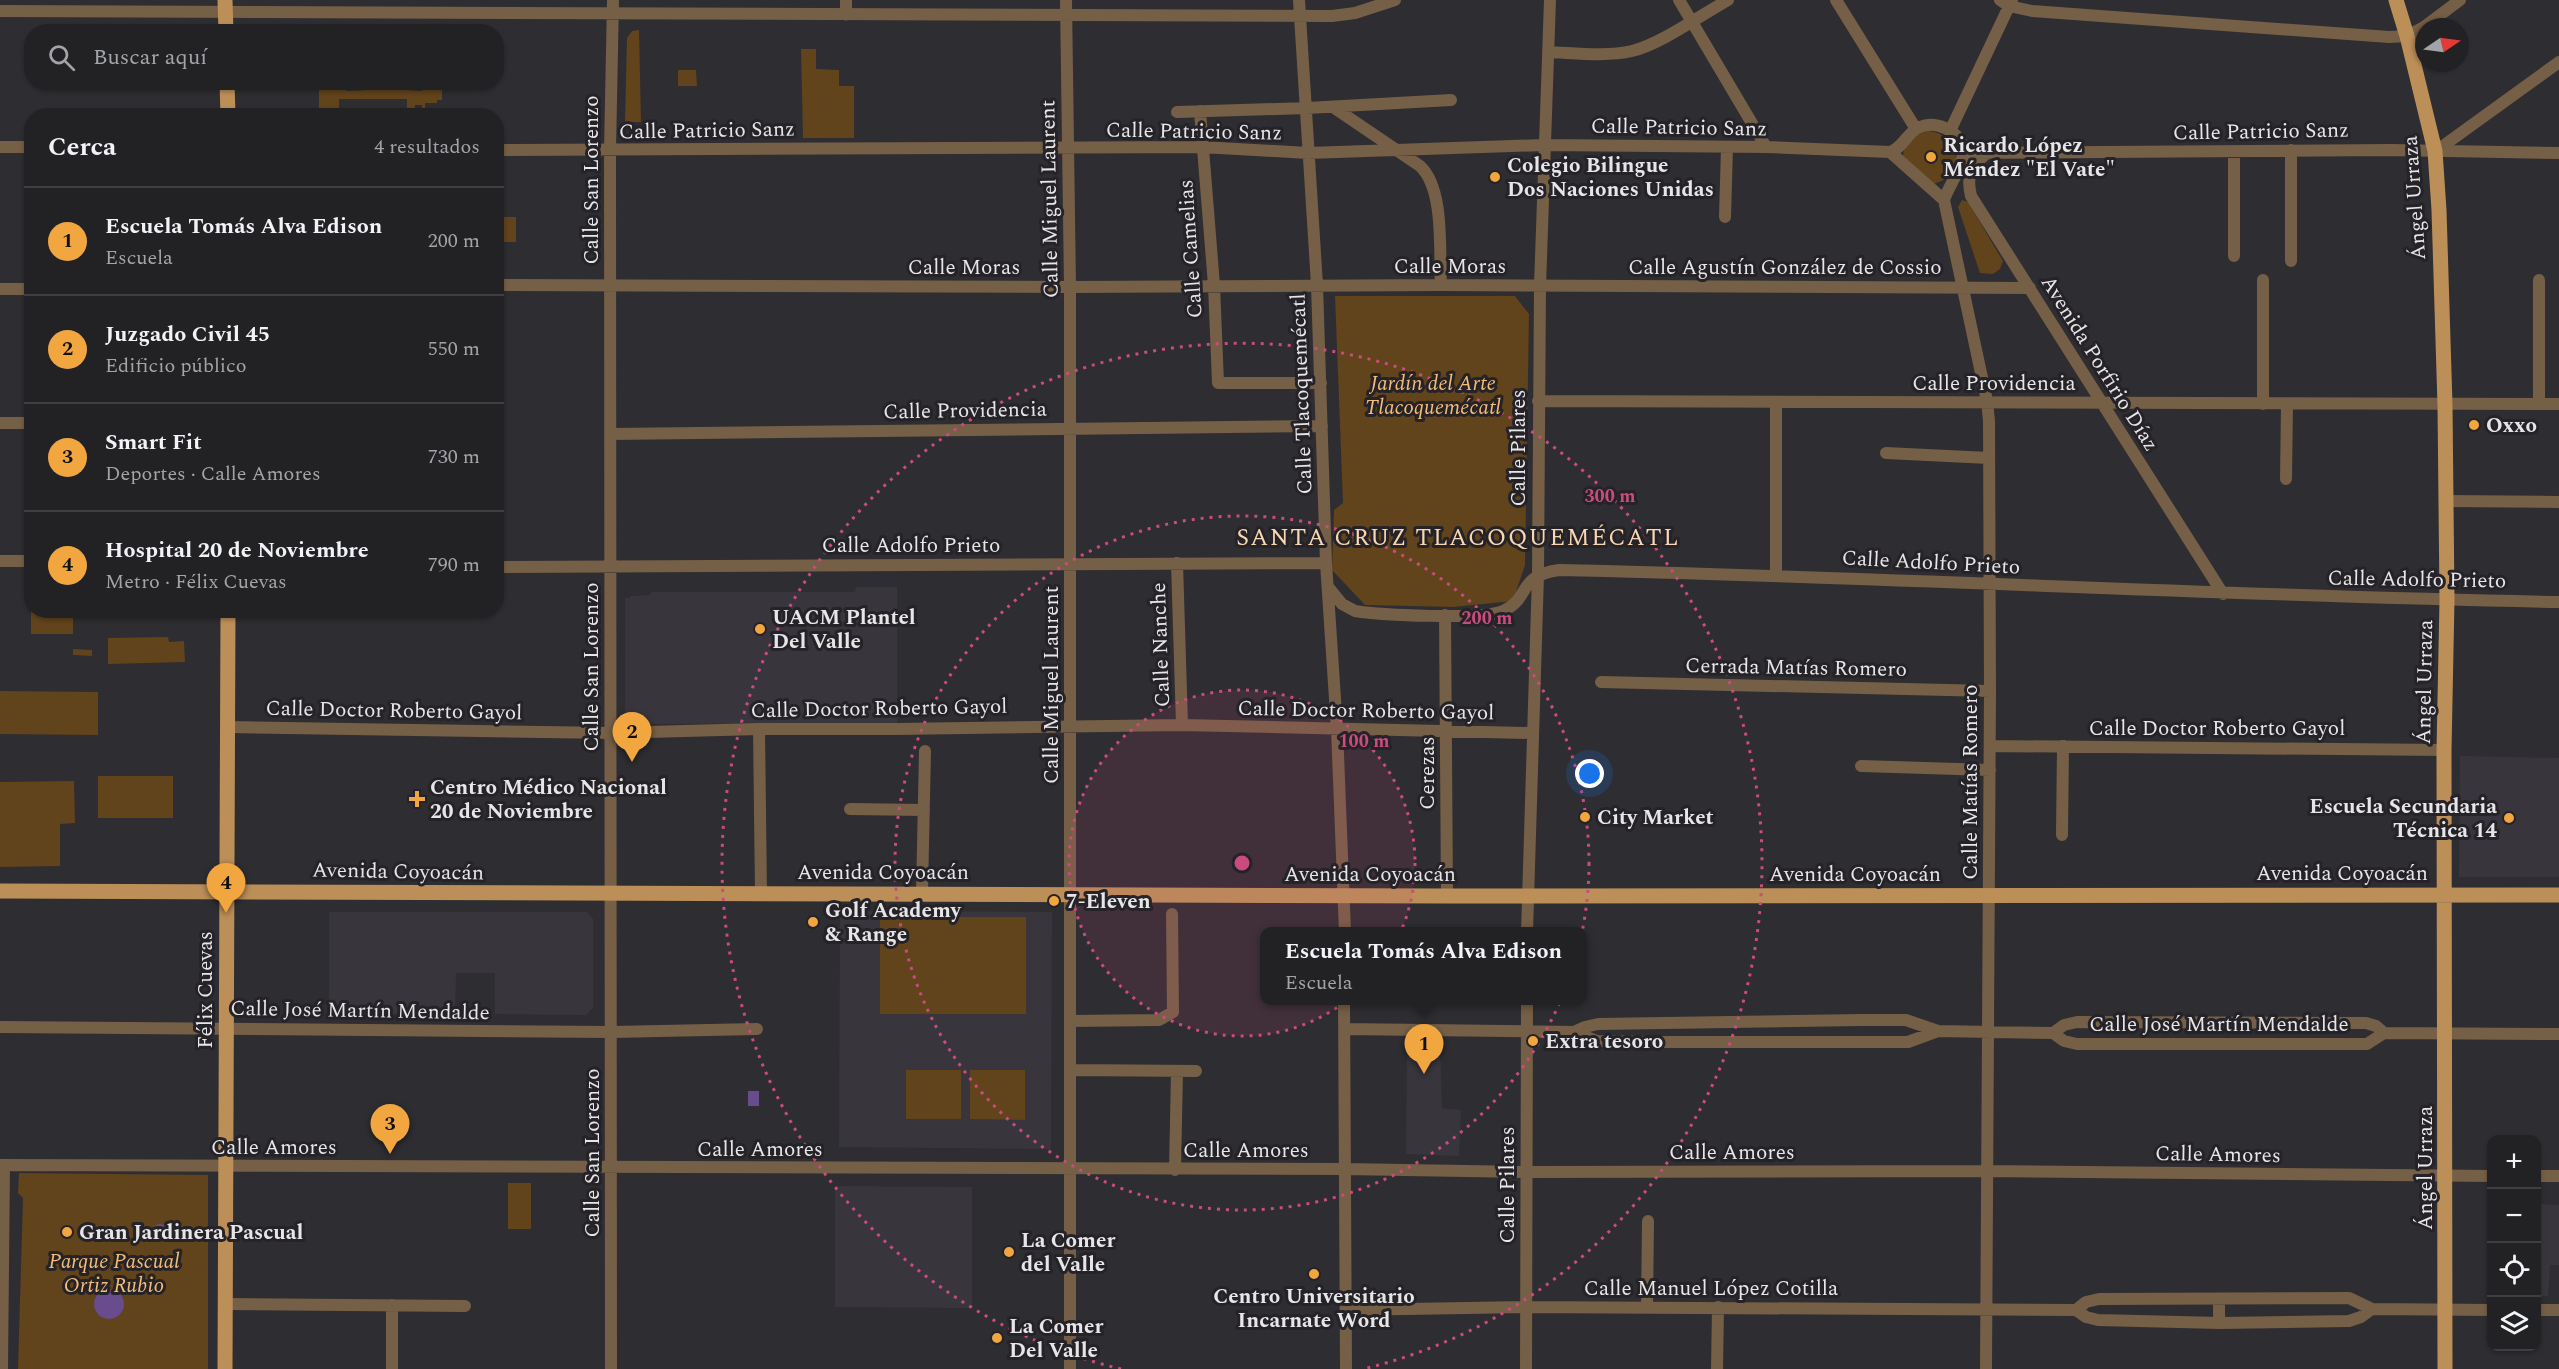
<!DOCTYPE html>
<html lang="es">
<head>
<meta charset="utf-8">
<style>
	:root { --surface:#222225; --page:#2a2a2d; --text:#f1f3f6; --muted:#a2a4a7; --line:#3f3f42; --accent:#f1a63f }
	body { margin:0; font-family:Spectral,serif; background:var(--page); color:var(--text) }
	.controls { position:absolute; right:18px; bottom:18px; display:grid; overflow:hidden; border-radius:12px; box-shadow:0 2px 4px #0004 }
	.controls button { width:54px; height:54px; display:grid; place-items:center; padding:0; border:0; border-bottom:2px solid var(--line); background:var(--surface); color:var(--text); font:30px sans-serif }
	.compass { position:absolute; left:2415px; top:18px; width:54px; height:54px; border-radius:50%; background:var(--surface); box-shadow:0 2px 4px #0004; rotate:77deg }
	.you { position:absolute; left:1590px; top:774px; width:21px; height:21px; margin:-15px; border:4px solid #fff; border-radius:50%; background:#1a73e8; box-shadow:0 0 0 9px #1a73e833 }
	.badge { display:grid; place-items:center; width:39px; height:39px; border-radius:50%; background:var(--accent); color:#111; font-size:20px; font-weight:700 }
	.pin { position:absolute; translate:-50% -50px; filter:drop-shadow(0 2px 3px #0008) }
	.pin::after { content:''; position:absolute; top:32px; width:21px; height:18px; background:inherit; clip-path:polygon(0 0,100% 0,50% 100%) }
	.popup { position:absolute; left:1260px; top:927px; width:327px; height:78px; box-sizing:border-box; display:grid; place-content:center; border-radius:12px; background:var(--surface); filter:drop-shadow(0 2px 4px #0005); font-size:20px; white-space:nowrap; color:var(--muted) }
	.popup b { font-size:22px; color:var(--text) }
	.popup::after { content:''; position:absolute; left:50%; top:100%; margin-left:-12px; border:12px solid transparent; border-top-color:var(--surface) }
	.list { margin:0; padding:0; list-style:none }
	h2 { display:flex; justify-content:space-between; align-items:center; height:78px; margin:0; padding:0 24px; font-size:26px }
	h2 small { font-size:20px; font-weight:400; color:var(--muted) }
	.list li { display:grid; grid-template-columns:39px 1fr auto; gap:18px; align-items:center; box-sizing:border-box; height:108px; padding:0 24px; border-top:2px solid var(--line) }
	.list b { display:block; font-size:22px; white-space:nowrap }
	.list p { margin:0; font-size:20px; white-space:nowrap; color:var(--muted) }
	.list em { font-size:20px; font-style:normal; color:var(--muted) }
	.icon { flex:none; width:33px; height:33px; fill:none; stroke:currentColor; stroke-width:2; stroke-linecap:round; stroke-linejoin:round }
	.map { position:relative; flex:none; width:2559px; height:1369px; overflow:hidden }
	.search { position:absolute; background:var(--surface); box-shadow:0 2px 4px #0004; left:24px; top:24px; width:480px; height:66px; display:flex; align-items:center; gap:15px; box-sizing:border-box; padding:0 21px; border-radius:24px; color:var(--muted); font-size:22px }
	.panel { position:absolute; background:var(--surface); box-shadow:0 2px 4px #0004; left:24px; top:108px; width:480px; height:510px; border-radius:24px }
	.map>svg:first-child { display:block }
	.built { fill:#39353d }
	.green { fill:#61431c }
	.water { fill:#694c8d }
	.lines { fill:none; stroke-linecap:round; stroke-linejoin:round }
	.minor { stroke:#755f46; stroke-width:12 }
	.major { stroke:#bc8f58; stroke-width:15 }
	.ring { fill:none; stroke:#cb4b7e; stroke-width:3; stroke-dasharray:3 6 }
	.poi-dot { fill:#f1a63f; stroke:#252327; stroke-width:2 }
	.labels { text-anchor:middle; stroke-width:6; stroke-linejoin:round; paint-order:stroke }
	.street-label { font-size:21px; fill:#e6e5e7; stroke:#252327 }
	.poi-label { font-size:21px; font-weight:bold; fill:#e6e5e7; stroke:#252327; text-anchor:start }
	.park-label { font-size:21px; font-style:italic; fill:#f5bc77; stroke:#252327 }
	.quarter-label { font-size:24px; letter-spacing:1.5px; fill:#f8d8b3; stroke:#252327 }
	.centre { fill:#cb4b7e; stroke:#252327; stroke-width:3 }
	.ring-label { font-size:18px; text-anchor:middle; font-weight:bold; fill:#cb4b7e; stroke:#252327; stroke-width:6; stroke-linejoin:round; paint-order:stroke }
</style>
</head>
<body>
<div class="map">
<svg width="2559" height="1369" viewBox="0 0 2559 1369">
	<rect width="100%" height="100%" fill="#2e2d31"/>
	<path class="built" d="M856 587H897V723L625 724V598H630V596L651 595V592H855Z
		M2460 756 2559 758V877H2459Z
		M840 911 1052 912 1051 1149 839 1147Z
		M329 912H587L593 919V1008L586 1015 495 1014V973H456L455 1014H329Z
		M1407 1040H1440L1442 1108 1461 1110 1459 1156 1406 1154Z
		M835 1186 972 1187V1308L835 1307Z
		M2537 1204 2559 1205V1265H2550L2548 1296H2537Z"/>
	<path class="green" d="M639 30 641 122H625L627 38 632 31Z
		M801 49H816V69L839 70V86H854V138H803Z
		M678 70H696L697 86H678Z
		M319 83H344L347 91 385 89V83H407V90L422 91V83L442 84V100H437V103H425V108H422V105H415V108H407V99H339V115H319Z
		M1928 131C1963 134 1966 178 1932 184L1903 156C1904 143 1916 134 1928 131Z
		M1962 200 1968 202 2003 261 2000 269 1993 274 1980 273 1958 207Z
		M497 211H500L501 217H516V242H501L500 230H497Z
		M1335 296H1515L1529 314 1525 565 1513 601 1453 607 1365 605 1332 570 1334 510 1343 503Z
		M31 596 32 610 73 611V649L92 650V656L73 655V634H31Z
		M168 637 169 642 184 641 185 662 108 664V638Z
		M0 691 98 692V735L0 734Z
		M98 776H173V818H98Z
		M74 781 75 823 60 824V866L0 867V782Z
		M880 917H1026V1014H880Z
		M906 1070H961V1119H906Z
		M970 1070H1025V1120L970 1119Z
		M19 1173 208 1175V1369H18L23 1198 18 1193Z
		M508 1183H531V1229H508Z"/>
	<path class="water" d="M748 1091H759V1106H748Z
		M153 1231a7 7 0 1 1 14 0a7 7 0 1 1-14 0Z
		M94 1304a15 15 0 1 1 30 0a15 15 0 1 1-30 0Z"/>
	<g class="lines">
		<path class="minor" d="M1066 0 1070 287V1369
			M1299 0 1317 285 1326 563 1337 729 1345 932
			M1679 0 1766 147
			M1836 0 1916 129
			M2000 0 2009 6 2032 11 2389 37 2407 36 2424 27
			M0 11 1332 16 1355 13 1395 0
			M846 15V0
			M2424 27 2460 0
			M1548 52C1575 53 1606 57 1632 51 1661 44 1701 15 1728 0
			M1333 107 1420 166C1445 189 1439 252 1441 285
			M1200 111 1214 285 1218 383H1321
			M1177 112 1307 108 1451 100
			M1950 131 2012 0
			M0 147H32
			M496 150 1202 147 1308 153 1544 145 1766 147 1890 152C1903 148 1906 134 1918 128 1926 124 1936 124 1945 128 1982 146 1952 176 1944 200
			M2291 150V261
			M2436 151 2559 62
			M1890 152 1944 200
			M1963 153 2391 150 2559 153
			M1987 153C1971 166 1966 175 1971 196L2223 594
			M1944 200 1987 401 1989 421 1990 691 1986 1369
			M1725 217 1727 147
			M2234 256V151
			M2539 280V404
			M496 285 1070 287 1441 285 2030 288
			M0 289H32
			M1538 401 2559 404
			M2263 404V280
			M0 423H32
			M610 434 1322 426
			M1886 453 1989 458
			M2286 479 2287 404
			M2446 501 2559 502
			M0 561H32
			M1177 563 1182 725
			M496 567 1326 563
			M1776 575V402
			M1329 588 1342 604 1355 611C1380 615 1482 620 1503 611 1531 599 1516 576 1559 570 1893 577 2226 596 2559 602
			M1445 615 1447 896
			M1601 682 1990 691
			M228 727 610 733 759 729H896L1182 725 1531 733
			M759 729 761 894
			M1990 746 2444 750
			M1861 766 1990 770
			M850 809 924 810
			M2062 835 2063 746
			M922 893 925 751
			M1527 932 1538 575 1540 286 1550 0
			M1344 1000 1346 1369
			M1071 1021 1159 1020 1173 1012 1172 914
			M0 1027 611 1032 757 1029
			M1344 1029 1574 1032 1597 1041 1647 1042H1908L1938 1031
			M1574 1032 1585 1027 1598 1024 1862 1020H1906L1938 1031 2053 1033 2064 1025 2077 1022 2366 1023 2376 1026 2384 1033
			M2053 1033 2064 1041 2077 1044H2367L2384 1033 2559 1034
			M1071 1070 1196 1071
			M0 1165 1344 1169 1526 1172 1987 1171 2492 1176
			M1175 1170 1177 1071
			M2536 1176H2559
			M2219 1299V1323
			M225 1304 465 1306
			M1647 1307 1648 1221
			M1346 1310 1526 1307 2076 1310 2086 1317 2098 1320 2219 1323 2349 1321 2361 1317 2372 1309
			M2076 1310 2086 1302 2099 1299 2349 1298 2372 1309 2492 1310
			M2536 1310H2559
			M2 1369 4 1165
			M392 1369V1305
			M611 1369 610 151 613 0
			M1526 1369 1527 1000
			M1717 1369 1718 1307"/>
		<path class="major" d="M225 0 226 32
			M2396 0 2407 36 2435 151 2439 210 2445 405 2447 600 2444 750 2445 1369
			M227 82 228 116
			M0 891 1447 896 2559 895
			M225 1369 228 610"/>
	</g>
	<circle cx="1242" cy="863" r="173" fill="#cb4b7e" fill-opacity=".12"/>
	<g class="ring">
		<circle cx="1242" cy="863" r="173"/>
		<circle cx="1242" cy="863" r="347"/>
		<path d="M1121 1369A520 520 0 1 1 1363 1369"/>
	</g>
	<g class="poi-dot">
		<circle cx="1931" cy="157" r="6"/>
		<circle cx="1495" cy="177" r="6"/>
		<circle cx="2474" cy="425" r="6"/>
		<circle cx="760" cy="629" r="6"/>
		<path d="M414 790h6v6h6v6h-6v6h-6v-6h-6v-6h6z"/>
		<circle cx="1585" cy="817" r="6"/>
		<circle cx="2509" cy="818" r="6"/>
		<circle cx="1054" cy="901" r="6"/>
		<circle cx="813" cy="922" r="6"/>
		<circle cx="1533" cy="1041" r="6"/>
		<circle cx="67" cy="1232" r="6"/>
		<circle cx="1009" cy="1252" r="6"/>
		<circle cx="1314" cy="1274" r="6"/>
		<circle cx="997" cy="1338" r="6"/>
	</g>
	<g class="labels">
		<g class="street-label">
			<text transform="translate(1679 127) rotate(1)" y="7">Calle Patricio Sanz</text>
			<text transform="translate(707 130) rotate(-1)" y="7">Calle Patricio Sanz</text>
			<text transform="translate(1194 131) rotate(1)" y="7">Calle Patricio Sanz</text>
			<text transform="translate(2261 131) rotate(-1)" y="7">Calle Patricio Sanz</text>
			<text transform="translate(591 180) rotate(-90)" y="7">Calle San Lorenzo</text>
			<text transform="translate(2414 198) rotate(-94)" y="7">Ángel Urraza</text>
			<text transform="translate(1049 199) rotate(-91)" y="7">Calle Miguel Laurent</text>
			<text transform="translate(1190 249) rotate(-94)" y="7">Calle Camelias</text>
			<text x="1450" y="273">Calle Moras</text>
			<text x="964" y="274">Calle Moras</text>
			<text x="1785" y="274">Calle Agustín González de Cossio</text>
			<text transform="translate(2100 363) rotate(58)" y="7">Avenida Porfirio Díaz</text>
			<text x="1994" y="390">Calle Providencia</text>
			<text transform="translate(1301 394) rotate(-92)" y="7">Calle Tlacoquemécatl</text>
			<text transform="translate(965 410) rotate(-1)" y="7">Calle Providencia</text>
			<text transform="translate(1518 448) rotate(-90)" y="7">Calle Pilares</text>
			<text x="911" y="552">Calle Adolfo Prieto</text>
			<text transform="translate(1931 562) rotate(3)" y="7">Calle Adolfo Prieto</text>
			<text transform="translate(2417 579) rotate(1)" y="7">Calle Adolfo Prieto</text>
			<text transform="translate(1160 645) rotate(-92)" y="7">Calle Nanche</text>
			<text transform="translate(591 667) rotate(-90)" y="7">Calle San Lorenzo</text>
			<text transform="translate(1796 667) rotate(1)" y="7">Cerrada Matías Romero</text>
			<text transform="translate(2424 682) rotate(-89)" y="7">Ángel Urraza</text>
			<text transform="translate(1051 685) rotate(-90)" y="7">Calle Miguel Laurent</text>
			<text transform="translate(879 708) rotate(-1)" y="7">Calle Doctor Roberto Gayol</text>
			<text transform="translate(394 710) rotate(1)" y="7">Calle Doctor Roberto Gayol</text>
			<text transform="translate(1366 710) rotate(1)" y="7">Calle Doctor Roberto Gayol</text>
			<text x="2217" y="735">Calle Doctor Roberto Gayol</text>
			<text transform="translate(1427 773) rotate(-90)" y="7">Cerezas</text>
			<text transform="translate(1970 782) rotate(-90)" y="7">Calle Matías Romero</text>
			<text transform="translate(398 871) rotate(1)" y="7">Avenida Coyoacán</text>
			<text x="883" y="879">Avenida Coyoacán</text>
			<text x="2342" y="880">Avenida Coyoacán</text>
			<text x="1370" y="881">Avenida Coyoacán</text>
			<text x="1855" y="881">Avenida Coyoacán</text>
			<text transform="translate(205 990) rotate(-90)" y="7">Félix Cuevas</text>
			<text transform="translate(360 1010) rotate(1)" y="7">Calle José Martín Mendalde</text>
			<text x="2219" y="1031">Calle José Martín Mendalde</text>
			<text x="274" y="1154">Calle Amores</text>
			<text x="760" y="1156">Calle Amores</text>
			<text x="1246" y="1157">Calle Amores</text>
			<text x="1732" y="1159">Calle Amores</text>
			<text transform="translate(592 1153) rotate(-90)" y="7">Calle San Lorenzo</text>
			<text transform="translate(2218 1154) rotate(1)" y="7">Calle Amores</text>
			<text transform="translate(2425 1168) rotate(-90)" y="7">Ángel Urraza</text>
			<text transform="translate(1507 1185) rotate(-90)" y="7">Calle Pilares</text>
			<text x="1711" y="1295">Calle Manuel López Cotilla</text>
		</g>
		<g class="poi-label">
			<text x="1943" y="152">Ricardo López<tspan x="1943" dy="24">Méndez "El Vate"</tspan></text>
			<text x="1507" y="172">Colegio Bilingue<tspan x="1507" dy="24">Dos Naciones Unidas</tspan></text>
			<text x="2486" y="432">Oxxo</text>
			<text x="772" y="624">UACM Plantel<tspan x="772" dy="24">Del Valle</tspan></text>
			<text x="430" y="794">Centro Médico Nacional<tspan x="430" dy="24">20 de Noviembre</tspan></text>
			<text x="2497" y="813" text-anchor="end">Escuela Secundaria<tspan x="2497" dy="24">Técnica 14</tspan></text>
			<text x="1597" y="824">City Market</text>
			<text x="1066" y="908">7-Eleven</text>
			<text x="825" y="917">Golf Academy<tspan x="825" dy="24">&amp; Range</tspan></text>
			<text x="1545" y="1048">Extra tesoro</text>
			<text x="79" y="1239">Gran Jardinera Pascual</text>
			<text x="1021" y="1247">La Comer<tspan x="1021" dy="24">del Valle</tspan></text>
			<text x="1314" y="1303" text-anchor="middle">Centro Universitario<tspan x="1314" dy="24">Incarnate Word</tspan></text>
			<text x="1009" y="1333">La Comer<tspan x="1009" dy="24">Del Valle</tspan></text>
		</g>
		<g class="park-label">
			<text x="1433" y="390">Jardín del Arte<tspan x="1433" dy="24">Tlacoquemécatl</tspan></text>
			<text x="114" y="1268">Parque Pascual<tspan x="114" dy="24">Ortiz Rubio</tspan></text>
		</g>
		<g class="quarter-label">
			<text x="1458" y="545">SANTA CRUZ TLACOQUEMÉCATL</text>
		</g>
	</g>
	<circle cx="1242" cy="863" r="9" class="centre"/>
	<g class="ring-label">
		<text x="1610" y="502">300 m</text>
		<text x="1487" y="624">200 m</text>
		<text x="1364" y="747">100 m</text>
	</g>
</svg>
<div class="controls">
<button>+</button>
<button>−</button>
<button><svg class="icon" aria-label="locate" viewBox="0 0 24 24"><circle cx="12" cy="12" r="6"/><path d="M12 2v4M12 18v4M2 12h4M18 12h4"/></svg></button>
<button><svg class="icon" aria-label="layers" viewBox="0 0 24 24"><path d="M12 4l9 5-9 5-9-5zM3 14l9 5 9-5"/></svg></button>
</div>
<svg class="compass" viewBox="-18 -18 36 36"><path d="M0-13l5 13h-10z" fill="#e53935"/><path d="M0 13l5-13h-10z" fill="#a2a4a7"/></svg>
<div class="you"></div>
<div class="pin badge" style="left:1424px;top:1074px">1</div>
<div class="popup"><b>Escuela Tomás Alva Edison</b>Escuela</div>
<div class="pin badge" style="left:632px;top:762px">2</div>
<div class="pin badge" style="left:390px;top:1154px">3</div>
<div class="pin badge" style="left:226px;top:913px">4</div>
<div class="search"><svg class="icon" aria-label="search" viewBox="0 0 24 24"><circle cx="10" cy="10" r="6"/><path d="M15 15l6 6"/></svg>Buscar aquí</div>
<section class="panel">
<h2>Cerca<small>4 resultados</small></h2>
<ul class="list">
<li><span class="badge">1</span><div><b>Escuela Tomás Alva Edison</b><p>Escuela</p></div><em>200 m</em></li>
<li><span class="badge">2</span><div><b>Juzgado Civil 45</b><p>Edificio público</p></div><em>550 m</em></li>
<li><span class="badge">3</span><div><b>Smart Fit</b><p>Deportes · Calle Amores</p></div><em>730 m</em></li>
<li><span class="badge">4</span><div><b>Hospital 20 de Noviembre</b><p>Metro · Félix Cuevas</p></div><em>790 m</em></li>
</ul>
</section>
</div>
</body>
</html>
